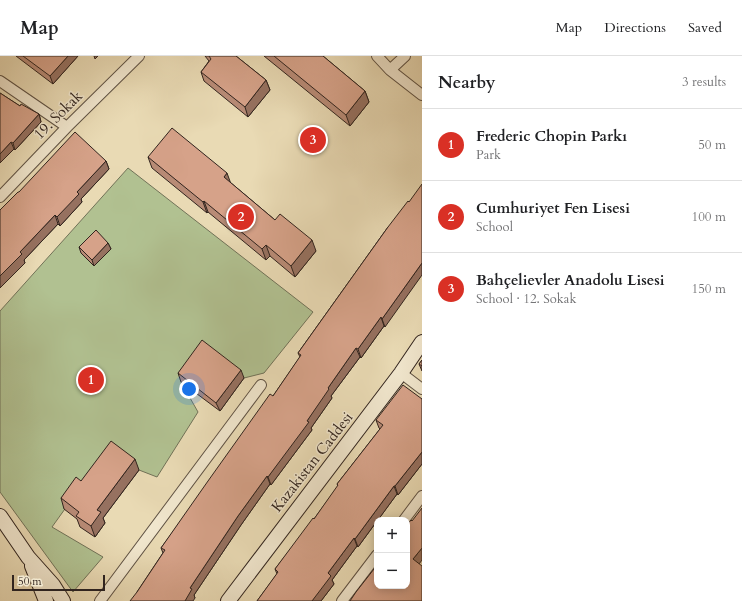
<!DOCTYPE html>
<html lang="en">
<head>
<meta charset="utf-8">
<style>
	:root { --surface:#fff; --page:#f2f2f2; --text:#202124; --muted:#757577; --line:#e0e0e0; --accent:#d93025 }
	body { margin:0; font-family:Cardo,serif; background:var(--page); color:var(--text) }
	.controls { position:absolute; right:12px; bottom:12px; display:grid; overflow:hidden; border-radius:8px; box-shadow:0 2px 10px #0003 }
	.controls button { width:36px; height:36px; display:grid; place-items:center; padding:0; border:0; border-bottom:1px solid var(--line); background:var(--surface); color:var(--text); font:20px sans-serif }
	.scale { position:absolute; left:12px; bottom:10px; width:93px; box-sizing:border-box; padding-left:4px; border:2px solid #31241e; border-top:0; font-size:11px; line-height:14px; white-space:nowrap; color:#31241e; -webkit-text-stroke:3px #f1e7ce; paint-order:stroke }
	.you { position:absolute; left:189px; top:333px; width:14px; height:14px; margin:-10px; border:3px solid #fff; border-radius:50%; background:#1a73e8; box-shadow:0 0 0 6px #1a73e833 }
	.badge { display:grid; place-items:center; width:26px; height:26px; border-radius:50%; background:var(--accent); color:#fff; font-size:13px; font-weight:700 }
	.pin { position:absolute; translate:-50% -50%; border:2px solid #fff; box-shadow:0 1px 4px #0006 }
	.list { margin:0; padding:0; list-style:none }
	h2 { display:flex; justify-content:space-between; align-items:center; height:52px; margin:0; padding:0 16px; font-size:17px }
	h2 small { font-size:13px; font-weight:400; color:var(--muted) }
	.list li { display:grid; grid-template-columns:26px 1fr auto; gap:12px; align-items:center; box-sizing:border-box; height:72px; padding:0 16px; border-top:1px solid var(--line) }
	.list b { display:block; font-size:15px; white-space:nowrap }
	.list p { margin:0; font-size:13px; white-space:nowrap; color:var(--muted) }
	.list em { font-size:13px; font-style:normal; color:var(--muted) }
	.map { position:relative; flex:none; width:422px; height:545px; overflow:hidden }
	header { display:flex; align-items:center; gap:24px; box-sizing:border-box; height:56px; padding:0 20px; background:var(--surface); border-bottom:1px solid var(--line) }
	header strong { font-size:19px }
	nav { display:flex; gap:22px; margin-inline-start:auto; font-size:14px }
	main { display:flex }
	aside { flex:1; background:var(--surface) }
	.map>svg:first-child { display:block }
	.green { fill:#b1c191; stroke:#717258 }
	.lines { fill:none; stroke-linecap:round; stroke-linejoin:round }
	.minor-casing { stroke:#5f5244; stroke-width:12 }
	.secondary-casing { stroke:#31241e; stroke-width:16 }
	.minor { stroke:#f1e7ce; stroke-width:10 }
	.secondary { stroke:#f1e7ce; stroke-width:14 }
	.wall { fill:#b88b76; stroke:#31241e }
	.shaded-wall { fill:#967160; stroke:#31241e }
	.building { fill:#d6a289; stroke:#31241e }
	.labels { text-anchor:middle; stroke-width:3; stroke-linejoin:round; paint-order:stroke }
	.street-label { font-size:15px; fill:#31241e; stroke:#f1e7ce }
</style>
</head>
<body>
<header>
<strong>Map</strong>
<nav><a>Map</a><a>Directions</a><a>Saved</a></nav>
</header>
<main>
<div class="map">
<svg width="422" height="545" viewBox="0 0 422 545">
	<rect width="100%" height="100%" fill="#e9dab4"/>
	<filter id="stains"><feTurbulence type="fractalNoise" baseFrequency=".005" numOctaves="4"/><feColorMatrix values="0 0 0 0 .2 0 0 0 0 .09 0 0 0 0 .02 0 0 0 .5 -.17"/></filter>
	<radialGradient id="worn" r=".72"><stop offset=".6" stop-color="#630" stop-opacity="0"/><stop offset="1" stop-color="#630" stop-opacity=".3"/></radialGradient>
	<path class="green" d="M128 112 313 256 264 317 244 322 181 326 198 356 157 421 139 414 115 396 80 432 52 471 103 501 73 536 0 436V255Z"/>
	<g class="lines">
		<defs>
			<path id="minor" d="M377 0 390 14 422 39
				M390 14 405 0
				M0 25 67 71
				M0 141 67 71 139 0
				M401 317 422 333
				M404 464 422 440
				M100 545 261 329
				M342 545 377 499"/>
			<path id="secondary" d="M0 460 28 501 53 529 63 545
				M32 510 46 545
				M228 545 401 317 422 286"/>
		</defs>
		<use href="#minor" class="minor-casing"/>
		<use href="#secondary" class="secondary-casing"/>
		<use href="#minor" class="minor"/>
		<use href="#secondary" class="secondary"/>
	</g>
	<path class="wall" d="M16 0H78L53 28Z
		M205 0H236L266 24 270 34 248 61 204 25 201 16 209 5Z
		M264 0H323L365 35 369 46 350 70Z
		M0 37 20 50 39 58 41 66 15 94 14 93 0 107Z
		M148 101 231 127 275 164 316 195 295 221 270 200 266 204 208 156 207 157 152 112Z
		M106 105 109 113 81 143 82 146 60 170 58 168 24 204 25 207 0 232V154Z
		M388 171 385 271 384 270 361 302 360 301 331 340 332 342 311 372 312 374 271 429 270 428 241 469 194 539 195 542 137 536 163 497 161 492 273 340 300 301 298 297Z
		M108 187 111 193 94 210 81 197 79 191Z
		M422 304V315L419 308Z
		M178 317 244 322 220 355 181 326Z
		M422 343V408L398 439 397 438 358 491 357 490 332 524 334 528 321 545H257L277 518 275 513 314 463 338 430 337 428 380 373 379 372 376 364Z
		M139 414 103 462 105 467 95 481 80 471 77 463 64 453 61 442 81 425Z"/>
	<path class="shaded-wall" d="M68 0H78L53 28 50 20Z
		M94 0H98L95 3Z
		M266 24 270 34 248 61 245 51Z
		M365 35 369 46 350 70 346 59Z
		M39 58 41 66 15 94 13 87Z
		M11 86 14 93 0 107V98Z
		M106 105 109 113 81 143 82 146 60 170 57 161 77 136Z
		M227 117 231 128 224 121Z
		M204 145 208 156 207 157 203 146Z
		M55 159 58 168 24 204 25 207 0 232V220L20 196Z
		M312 184 316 195 295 221 291 210Z
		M108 187 111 193 94 210 92 204Z
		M266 189 270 200 266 204 262 193Z
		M422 207V219L385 271 382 263Z
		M381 261 384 270 361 302 358 293Z
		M356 292 360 301 331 340 332 342 311 372 312 374 271 429 268 421 307 365 328 332Z
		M241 314 244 322 220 355 216 347Z
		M422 396V408L398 439 395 430Z
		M135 403 139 414 103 462 105 467 95 481 91 470 97 454Z
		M267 420 270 428 241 469 194 539 195 542 193 545H185L190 532 238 460Z
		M394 430 397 438 378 464H377V465L358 491 355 483Z
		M354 482 357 490 332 524 334 528 321 545H312L328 517Z
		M422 492V504L416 512 413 503Z"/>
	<path class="building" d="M23 0H68L50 20Z
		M209 0H236L266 24 245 51 201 16 211 3Z
		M274 0H323L365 35 346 59Z
		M0 37 20 50 21 48 39 58 13 87 11 86 0 98Z
		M172 72 227 117 224 121 275 164 280 158 312 184 291 210 266 189 262 193 204 145 203 146 148 101Z
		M75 76 106 105 77 136 79 138 57 161 55 159 20 196 22 198 0 220V154L18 136H19Z
		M422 128V207L382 263 381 261 358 293 356 292 328 332 329 333 307 365 309 366 268 421 267 420 238 460 190 532 192 533 185 545H130L137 536 165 494 161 492 208 425 270 338 273 340 301 299 298 297 388 171 408 145 409 146Z
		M96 174 108 187 92 204 79 191Z
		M202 284 241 314 216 347 178 317Z
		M422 304V310L419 308Z
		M403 329 422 343V396L395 430H394L355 483 354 482 328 517 331 520 312 545H257L278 516 275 513 313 462 314 463 338 429 337 428 383 369 376 364Z
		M111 385 135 403 97 454 101 456 91 470 76 460 79 456 61 442 76 421 81 425Z
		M422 452V492L413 503 422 510V545H350L356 536 374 513 375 514 377 512V530H407V469L411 464 412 465Z"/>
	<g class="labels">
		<g class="street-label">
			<text transform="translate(58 59) rotate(-45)" y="5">19. Sokak</text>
			<text transform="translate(312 406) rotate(-52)" y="5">Kazakistan Caddesi</text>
		</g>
	</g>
	<rect width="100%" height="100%" filter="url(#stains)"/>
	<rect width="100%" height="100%" fill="url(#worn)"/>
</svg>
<div class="controls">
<button>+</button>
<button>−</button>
</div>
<div class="scale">50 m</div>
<div class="you"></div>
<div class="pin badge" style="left:91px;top:324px">1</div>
<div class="pin badge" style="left:241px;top:161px">2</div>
<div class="pin badge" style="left:313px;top:84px">3</div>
</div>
<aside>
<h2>Nearby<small>3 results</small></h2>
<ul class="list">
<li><span class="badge">1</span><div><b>Frederic Chopin Parkı</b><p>Park</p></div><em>50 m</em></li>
<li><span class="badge">2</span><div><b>Cumhuriyet Fen Lisesi</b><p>School</p></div><em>100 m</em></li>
<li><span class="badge">3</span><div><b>Bahçelievler Anadolu Lisesi</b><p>School · 12. Sokak</p></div><em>150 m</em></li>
</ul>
</aside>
</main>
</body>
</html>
